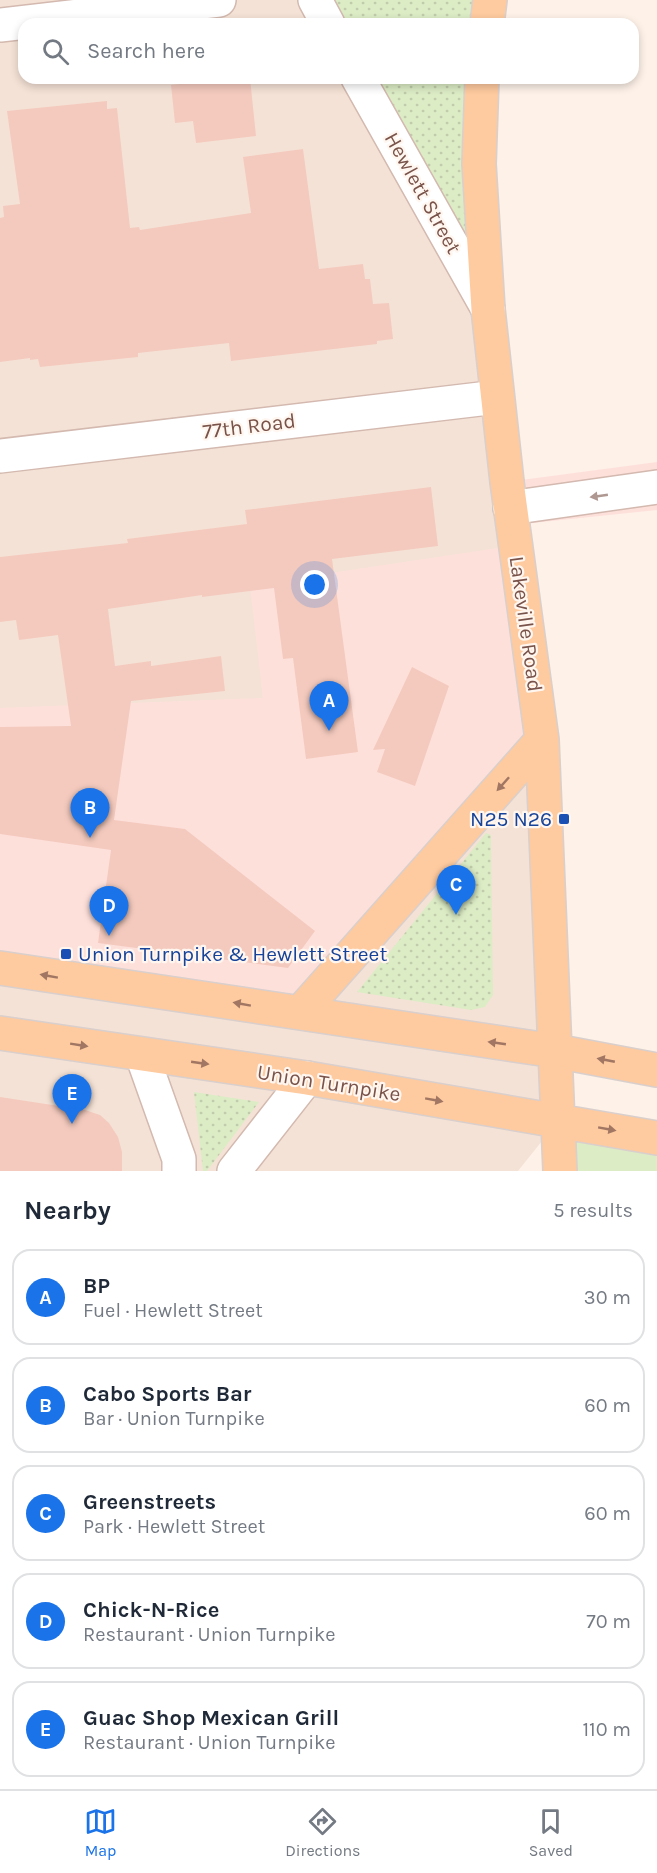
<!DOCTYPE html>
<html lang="en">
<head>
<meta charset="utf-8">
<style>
	:root { --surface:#fff; --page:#f2f2f3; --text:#1f2937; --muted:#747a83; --line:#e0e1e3; --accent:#1a73e8 }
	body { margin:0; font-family:Karla,sans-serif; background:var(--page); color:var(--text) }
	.you { position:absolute; left:315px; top:585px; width:21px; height:21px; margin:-15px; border:4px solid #fff; border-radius:50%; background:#1a73e8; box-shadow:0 0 0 9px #1a73e833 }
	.badge { display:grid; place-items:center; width:39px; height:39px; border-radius:50%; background:var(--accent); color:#fff; font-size:20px; font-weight:700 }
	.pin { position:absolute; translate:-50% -50px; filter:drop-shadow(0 2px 3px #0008) }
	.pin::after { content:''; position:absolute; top:32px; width:21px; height:18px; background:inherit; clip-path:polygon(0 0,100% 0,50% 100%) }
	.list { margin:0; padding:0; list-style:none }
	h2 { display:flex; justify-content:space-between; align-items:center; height:78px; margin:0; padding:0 24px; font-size:26px }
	h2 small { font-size:20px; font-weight:400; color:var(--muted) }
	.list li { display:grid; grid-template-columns:39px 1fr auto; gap:18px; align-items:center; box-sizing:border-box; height:96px; margin:0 12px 12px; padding:0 12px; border:2px solid var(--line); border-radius:18px }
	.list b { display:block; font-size:22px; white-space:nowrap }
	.list p { margin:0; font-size:20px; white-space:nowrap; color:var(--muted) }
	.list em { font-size:20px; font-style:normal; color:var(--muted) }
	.icon { flex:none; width:33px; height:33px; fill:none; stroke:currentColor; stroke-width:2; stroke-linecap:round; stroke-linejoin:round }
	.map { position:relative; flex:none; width:657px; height:1171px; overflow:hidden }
	.search { position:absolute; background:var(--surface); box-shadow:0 3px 9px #0003; left:18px; right:18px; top:18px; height:66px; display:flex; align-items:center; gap:15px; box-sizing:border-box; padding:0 21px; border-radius:18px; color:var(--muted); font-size:22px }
	.sheet { height:618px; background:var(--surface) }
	nav { display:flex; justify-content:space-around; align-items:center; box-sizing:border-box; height:84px; border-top:2px solid var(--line); background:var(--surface); font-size:16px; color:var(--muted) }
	nav a { display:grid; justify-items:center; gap:3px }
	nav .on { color:var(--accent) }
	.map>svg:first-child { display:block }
	.residential { fill:#f5e2d6 }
	.commercial { fill:#fee0db }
	.grass { fill:#dcecc5 }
	.park { fill:url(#park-dots) }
	.building { fill:#f4cabe }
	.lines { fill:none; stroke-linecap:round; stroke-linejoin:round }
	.minor-casing { stroke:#d3b9af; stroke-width:36 }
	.major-casing { stroke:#d9cfcc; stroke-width:36 }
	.minor { stroke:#fff; stroke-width:33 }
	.major { stroke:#feca9f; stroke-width:33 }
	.oneway { fill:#af9892 }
	.oneway2 { fill:#a17764 }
	.transit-dot { fill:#1a4fb4; stroke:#fff6ef; stroke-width:2 }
	.labels { text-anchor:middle; stroke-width:4.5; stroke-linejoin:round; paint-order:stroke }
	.street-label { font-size:21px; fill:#79534a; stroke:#fff6ef }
	.transit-label { font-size:21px; fill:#164399; stroke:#fff6ef; text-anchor:end }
</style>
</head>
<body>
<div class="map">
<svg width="657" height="1171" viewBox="0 0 657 1171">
	<defs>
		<pattern id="park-dots" width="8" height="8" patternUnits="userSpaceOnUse" patternTransform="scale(1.5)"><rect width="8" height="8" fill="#dcecc5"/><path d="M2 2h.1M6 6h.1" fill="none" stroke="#c0ccab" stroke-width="1.8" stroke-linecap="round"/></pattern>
	</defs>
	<rect width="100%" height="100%" fill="#fdf1e8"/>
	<path class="residential" d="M0 0H490L487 24H24V78H482L558 1121 518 1171H0Z"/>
	<path class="commercial" d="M657 462V510L513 525 507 482Z
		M511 546 542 740 300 1013 0 968V708L263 698 250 585Z"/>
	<path class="grass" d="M559 1118 657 1137V1171H560Z"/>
	<path class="park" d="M315 0H490L487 24H328Z
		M358 78H482L488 309Z
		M486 833 491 835 493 995 485 1007 471 1010 357 992Z
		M194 1092 259 1102 207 1171H203Z"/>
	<path class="building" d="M234 78H250L256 136 196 143 193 121 175 123 171 85Z
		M107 101V109L117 108 130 228 139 227 140 230 251 213 243 157 303 149 319 269 363 264 365 279H370L373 304 389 303 393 339 377 341V344L231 361 229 343 138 353V357L40 367 38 359 30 360V358L0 362V218L4 217 3 206 20 204 7 111Z
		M431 487 438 546 332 559 358 752 306 759 293 658 283 659 274 588 202 597V595L108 609 115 666 151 661V666L221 656 225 691 131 701 114 820 185 829 315 931 288 968 98 943 111 850 0 834V727L71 726 58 635 19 640 16 620 0 622V557L128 543 127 539 247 524 245 510Z
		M412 667 449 686 415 786 377 772 385 749 373 750Z
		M0 1097 85 1110 100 1115 109 1123 118 1137 122 1152V1171H0Z"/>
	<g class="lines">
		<defs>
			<path id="minor" d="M315 0 328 24
				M0 25 219 0
				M358 78 488 309
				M0 456 497 397
				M510 508 657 487
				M142 1055 179 1159V1171
				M234 1171 307 1078"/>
			<path id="major" d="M487 24 490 0
				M482 78 479 164 488 309 507 482 542 740 560 1171
				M0 968 555 1051 657 1070
				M300 1013 542 740
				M0 1033 307 1078 657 1138"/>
		</defs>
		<use href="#minor" class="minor-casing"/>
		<use href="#major" class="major-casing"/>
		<use href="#minor" class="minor"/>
		<use href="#major" class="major"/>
	</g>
	<defs><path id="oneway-solid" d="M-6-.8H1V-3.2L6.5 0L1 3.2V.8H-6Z" transform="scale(1.5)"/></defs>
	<use class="oneway" href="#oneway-solid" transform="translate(599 496) rotate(172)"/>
	<g class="oneway2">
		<use href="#oneway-solid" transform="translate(503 784) rotate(132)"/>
		<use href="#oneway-solid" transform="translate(49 976) rotate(-170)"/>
		<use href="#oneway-solid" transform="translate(242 1004) rotate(-170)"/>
		<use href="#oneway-solid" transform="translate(497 1043) rotate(-172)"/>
		<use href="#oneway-solid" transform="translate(79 1045) rotate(9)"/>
		<use href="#oneway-solid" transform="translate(606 1060) rotate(-169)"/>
		<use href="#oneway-solid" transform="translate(200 1063) rotate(8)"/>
		<use href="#oneway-solid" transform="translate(434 1100) rotate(10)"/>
		<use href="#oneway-solid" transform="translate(607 1129) rotate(10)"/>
	</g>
	<g class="transit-dot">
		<rect x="558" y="813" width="12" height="12" rx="3"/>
		<rect x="60" y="948" width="12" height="12" rx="3"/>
	</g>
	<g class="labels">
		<g class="street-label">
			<text transform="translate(423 193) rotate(61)" y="7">Hewlett Street</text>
			<text transform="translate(249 426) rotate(-7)" y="7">77th Road</text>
			<text transform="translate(526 624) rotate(82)" y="7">Lakeville Road</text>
			<text transform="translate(329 1083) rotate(9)" y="7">Union Turnpike</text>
		</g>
		<g class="transit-label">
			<text x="552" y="826">N25 N26</text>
			<text x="78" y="961" text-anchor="start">Union Turnpike &amp; Hewlett Street</text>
		</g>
	</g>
</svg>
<div class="you"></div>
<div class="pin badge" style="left:329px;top:731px">A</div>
<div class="pin badge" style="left:90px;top:838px">B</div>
<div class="pin badge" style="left:456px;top:915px">C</div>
<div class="pin badge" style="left:109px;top:936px">D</div>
<div class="pin badge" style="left:72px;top:1124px">E</div>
<div class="search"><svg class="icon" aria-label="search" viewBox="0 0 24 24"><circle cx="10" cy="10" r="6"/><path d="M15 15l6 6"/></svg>Search here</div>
</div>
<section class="sheet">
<h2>Nearby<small>5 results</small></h2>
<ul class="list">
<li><span class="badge">A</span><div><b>BP</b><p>Fuel · Hewlett Street</p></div><em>30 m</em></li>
<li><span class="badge">B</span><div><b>Cabo Sports Bar</b><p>Bar · Union Turnpike</p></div><em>60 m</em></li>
<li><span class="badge">C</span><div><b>Greenstreets</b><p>Park · Hewlett Street</p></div><em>60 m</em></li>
<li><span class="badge">D</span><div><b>Chick-N-Rice</b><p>Restaurant · Union Turnpike</p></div><em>70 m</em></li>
<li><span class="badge">E</span><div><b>Guac Shop Mexican Grill</b><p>Restaurant · Union Turnpike</p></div><em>110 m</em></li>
</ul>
</section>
<nav>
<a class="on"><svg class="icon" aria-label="map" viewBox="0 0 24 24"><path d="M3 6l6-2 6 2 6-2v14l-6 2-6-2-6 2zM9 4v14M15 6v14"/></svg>Map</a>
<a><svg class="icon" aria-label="directions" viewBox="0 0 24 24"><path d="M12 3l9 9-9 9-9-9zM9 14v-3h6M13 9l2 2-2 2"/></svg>Directions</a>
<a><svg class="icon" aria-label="saved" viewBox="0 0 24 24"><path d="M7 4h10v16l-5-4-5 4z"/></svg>Saved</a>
</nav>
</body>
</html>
